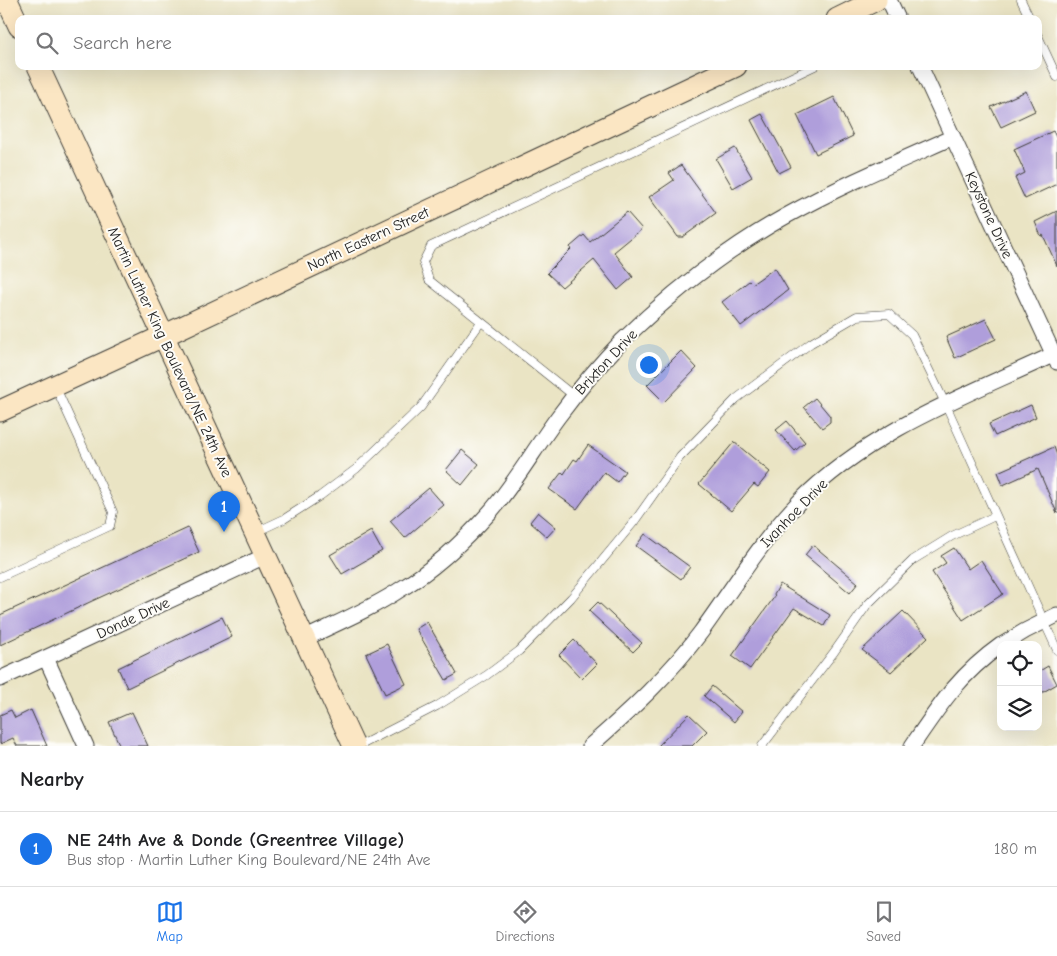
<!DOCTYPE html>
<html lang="en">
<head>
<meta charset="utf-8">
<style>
	:root { --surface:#fff; --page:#f6f6f6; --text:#202124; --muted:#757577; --line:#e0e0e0; --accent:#1a73e8 }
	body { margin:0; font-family:"Comic Neue",sans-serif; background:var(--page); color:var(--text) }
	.controls { position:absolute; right:15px; bottom:15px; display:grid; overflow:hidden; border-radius:10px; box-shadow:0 5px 20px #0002 }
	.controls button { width:45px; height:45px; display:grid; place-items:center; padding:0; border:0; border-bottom:1px solid var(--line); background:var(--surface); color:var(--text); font:25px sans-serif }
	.you { position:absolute; left:648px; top:364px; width:18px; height:18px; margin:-12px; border:4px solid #fff; border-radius:50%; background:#1a73e8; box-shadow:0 0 0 8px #1a73e833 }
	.badge { display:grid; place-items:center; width:32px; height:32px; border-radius:50%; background:var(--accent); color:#fff; font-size:16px; font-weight:700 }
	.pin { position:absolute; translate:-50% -41px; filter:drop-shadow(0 1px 2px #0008) }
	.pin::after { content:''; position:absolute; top:26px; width:18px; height:15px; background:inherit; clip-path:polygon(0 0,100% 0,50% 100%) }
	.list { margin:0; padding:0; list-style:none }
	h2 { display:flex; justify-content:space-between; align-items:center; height:65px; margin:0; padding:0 20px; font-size:21px }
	h2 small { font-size:16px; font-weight:400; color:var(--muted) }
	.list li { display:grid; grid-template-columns:32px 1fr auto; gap:15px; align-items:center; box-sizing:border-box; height:75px; padding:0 20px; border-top:1px solid var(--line) }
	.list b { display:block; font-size:19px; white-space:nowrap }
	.list p { margin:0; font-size:16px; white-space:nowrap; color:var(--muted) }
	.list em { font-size:16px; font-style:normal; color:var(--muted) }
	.icon { flex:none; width:28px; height:28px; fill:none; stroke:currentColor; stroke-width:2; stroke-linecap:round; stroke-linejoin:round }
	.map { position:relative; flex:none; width:1057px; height:746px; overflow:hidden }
	.search { position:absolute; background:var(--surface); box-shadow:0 5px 20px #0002; left:15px; right:15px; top:15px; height:55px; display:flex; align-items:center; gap:12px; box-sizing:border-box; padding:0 18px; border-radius:10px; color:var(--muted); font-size:19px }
	.sheet { height:140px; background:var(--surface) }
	nav { display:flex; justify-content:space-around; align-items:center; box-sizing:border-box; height:70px; border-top:1px solid var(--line); background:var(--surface); font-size:14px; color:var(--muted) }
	nav a { display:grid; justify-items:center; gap:2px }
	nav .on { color:var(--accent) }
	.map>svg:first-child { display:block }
	.building { fill:#af9edb }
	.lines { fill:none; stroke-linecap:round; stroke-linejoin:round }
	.lane-casing { stroke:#3b3a35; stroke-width:9 }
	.street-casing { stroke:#3b3a35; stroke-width:17 }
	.secondary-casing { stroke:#3b3a35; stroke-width:23 }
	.lane { stroke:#fff; stroke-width:8 }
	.street { stroke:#fff; stroke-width:15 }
	.secondary { stroke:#fbe6c3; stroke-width:21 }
	.labels { text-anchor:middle; stroke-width:4; stroke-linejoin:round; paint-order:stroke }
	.street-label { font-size:15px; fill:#1c1c1c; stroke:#fdfcf7 }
</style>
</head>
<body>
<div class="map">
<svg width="1057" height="746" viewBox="0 0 1057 746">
	<rect width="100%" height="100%" fill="#fdfcf7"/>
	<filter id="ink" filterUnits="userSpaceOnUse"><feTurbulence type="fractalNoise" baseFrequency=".02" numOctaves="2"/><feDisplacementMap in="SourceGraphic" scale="10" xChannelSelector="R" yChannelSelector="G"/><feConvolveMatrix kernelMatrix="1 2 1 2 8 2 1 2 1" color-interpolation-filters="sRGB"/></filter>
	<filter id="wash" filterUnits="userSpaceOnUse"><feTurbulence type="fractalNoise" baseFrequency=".0096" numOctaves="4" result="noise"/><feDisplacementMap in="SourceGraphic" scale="20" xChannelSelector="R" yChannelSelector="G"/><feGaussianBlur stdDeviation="1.12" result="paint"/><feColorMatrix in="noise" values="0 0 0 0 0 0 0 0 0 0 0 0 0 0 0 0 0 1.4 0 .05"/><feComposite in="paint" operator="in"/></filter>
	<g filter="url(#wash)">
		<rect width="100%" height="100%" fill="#eae4c4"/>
		<g id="blocks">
			<path class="building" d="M1026 91 1035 111 1001 127 991 107Z
				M834 97 853 136 816 154 797 115Z
				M762 114 791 167 779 173 751 120Z
				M1053 131 1057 139V184L1025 199 1015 178 1025 173 1014 149Z
				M735 148 752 177 733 188 716 159Z
				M681 165 716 213 683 237H678L649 197 674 180 669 173Z
				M1057 211V266L1043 235 1041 236 1035 222Z
				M627 212 642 229 614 252 633 277 618 290 594 260 562 287 547 273 571 249 570 247 584 235 590 242Z
				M775 268 788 290 741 326 722 302 749 281 752 284Z
				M986 319 996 339 955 358 946 337Z
				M681 351 697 368 664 402 647 385Z
				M815 398 830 416V422L822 428 804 407Z
				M1031 405 1036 417 995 436 989 424Z
				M787 421 805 442 795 451 776 430Z
				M734 442 770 472 758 487 754 484 731 511 699 484Z
				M588 445 625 471 617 482 604 472 577 509 549 489 562 472 564 474 574 459 577 461Z
				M1054 447 1057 455V513L1038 469 1003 485 998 472Z
				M462 450 479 464 462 485 446 470Z
				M429 488 444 505 405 538 390 521Z
				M538 512 556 527 547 537 530 522Z
				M188 528 199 552 92 601 0 645V615Z
				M371 531 382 551 342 574 330 555Z
				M645 534 690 567 681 579 636 546Z
				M813 545 858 583 850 593 805 555Z
				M954 548 968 569 981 560 1003 594 963 620 932 572 946 563 941 556Z
				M780 584 830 615 824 626 794 608 750 669 732 656 775 596 774 595Z
				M598 602 642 643 633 652 589 611Z
				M903 611 928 637 891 672 862 650Z
				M222 617 232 637 127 688 118 668Z
				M427 622 457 674 446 680 416 629Z
				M574 640 597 664 582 679 559 655Z
				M387 644 406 684 385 694 366 654Z
				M1048 666 1057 684 1038 695V672Z
				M712 686 742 712 734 722 704 696Z
				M11 710 15 718 31 710 47 746H17L13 738 0 744V715Z
				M132 712 148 746H120L109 722Z
				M689 714 707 731 692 746H658Z"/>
		</g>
	</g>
	<g filter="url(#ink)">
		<use href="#blocks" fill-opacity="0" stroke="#3b3a35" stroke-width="1"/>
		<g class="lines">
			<defs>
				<path id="lane" d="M1021 0 1030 19
					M1038 36 1057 77
					M574 396 429 280 423 262 431 246 815 66
					M256 532 284 519 320 496 356 469 421 407 481 322
					M0 577 110 526 113 512 56 388
					M359 746 437 706 487 675 519 651 571 598 634 522 680 457 736 399 811 343 857 316 889 314 912 335 946 405 1057 650
					M762 746 834 652 867 605 913 560 952 536 995 516"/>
				<path id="street" d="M889 0 898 19
					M920 66 1057 362
					M304 639C337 623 371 609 401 589 434 569 464 541 490 512 515 483 535 448 558 417 578 390 600 364 623 340 671 293 727 249 786 216 840 186 897 162 953 137
					M1002 645 1025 631 1057 615
					M46 658 86 746
					M0 679 265 556
					M590 746C630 711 669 675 701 632 733 588 761 541 799 502 870 430 967 395 1057 353
					M912 746C940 705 959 675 1001 645"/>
				<path id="secondary" d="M7 0 19 26
					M837 19 876 0
					M38 66 354 746
					M0 411 163 336 736 66"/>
			</defs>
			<use href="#lane" class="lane-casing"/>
			<use href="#street" class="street-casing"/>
			<use href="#secondary" class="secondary-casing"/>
			<use href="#lane" class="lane"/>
			<use href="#street" class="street"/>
			<use href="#secondary" class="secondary"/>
		</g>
	</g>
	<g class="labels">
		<g class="street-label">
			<text transform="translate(989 215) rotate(65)" y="5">Keystone Drive</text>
			<text transform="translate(368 239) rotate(-25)" y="5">North Eastern Street</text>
			<text transform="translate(170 352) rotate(65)" y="5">Martin Luther King Boulevard/NE 24th Ave</text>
			<text transform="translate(606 362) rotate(-47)" y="5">Brixton Drive</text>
			<text transform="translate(794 513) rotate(-46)" y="5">Ivanhoe Drive</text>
			<text transform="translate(133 618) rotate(-25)" y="5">Donde Drive</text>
		</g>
	</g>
</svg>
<div class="controls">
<button><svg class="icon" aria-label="locate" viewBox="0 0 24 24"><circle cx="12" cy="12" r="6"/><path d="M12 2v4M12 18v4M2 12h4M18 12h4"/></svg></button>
<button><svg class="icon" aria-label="layers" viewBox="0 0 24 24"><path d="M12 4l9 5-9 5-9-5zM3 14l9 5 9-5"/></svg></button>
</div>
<div class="you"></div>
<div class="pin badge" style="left:224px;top:532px">1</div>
<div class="search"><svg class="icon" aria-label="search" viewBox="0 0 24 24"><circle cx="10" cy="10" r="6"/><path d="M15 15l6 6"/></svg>Search here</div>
</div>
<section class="sheet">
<h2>Nearby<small></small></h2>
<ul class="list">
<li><span class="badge">1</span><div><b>NE 24th Ave &amp; Donde (Greentree Village)</b><p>Bus stop · Martin Luther King Boulevard/NE 24th Ave</p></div><em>180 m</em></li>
</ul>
</section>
<nav>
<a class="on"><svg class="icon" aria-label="map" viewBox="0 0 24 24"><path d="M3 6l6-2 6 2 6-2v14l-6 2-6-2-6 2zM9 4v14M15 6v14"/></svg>Map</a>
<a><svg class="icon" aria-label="directions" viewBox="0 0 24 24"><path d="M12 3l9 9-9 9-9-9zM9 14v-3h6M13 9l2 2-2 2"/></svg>Directions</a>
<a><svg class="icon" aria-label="saved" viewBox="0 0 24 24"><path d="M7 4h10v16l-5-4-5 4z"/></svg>Saved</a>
</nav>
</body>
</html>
